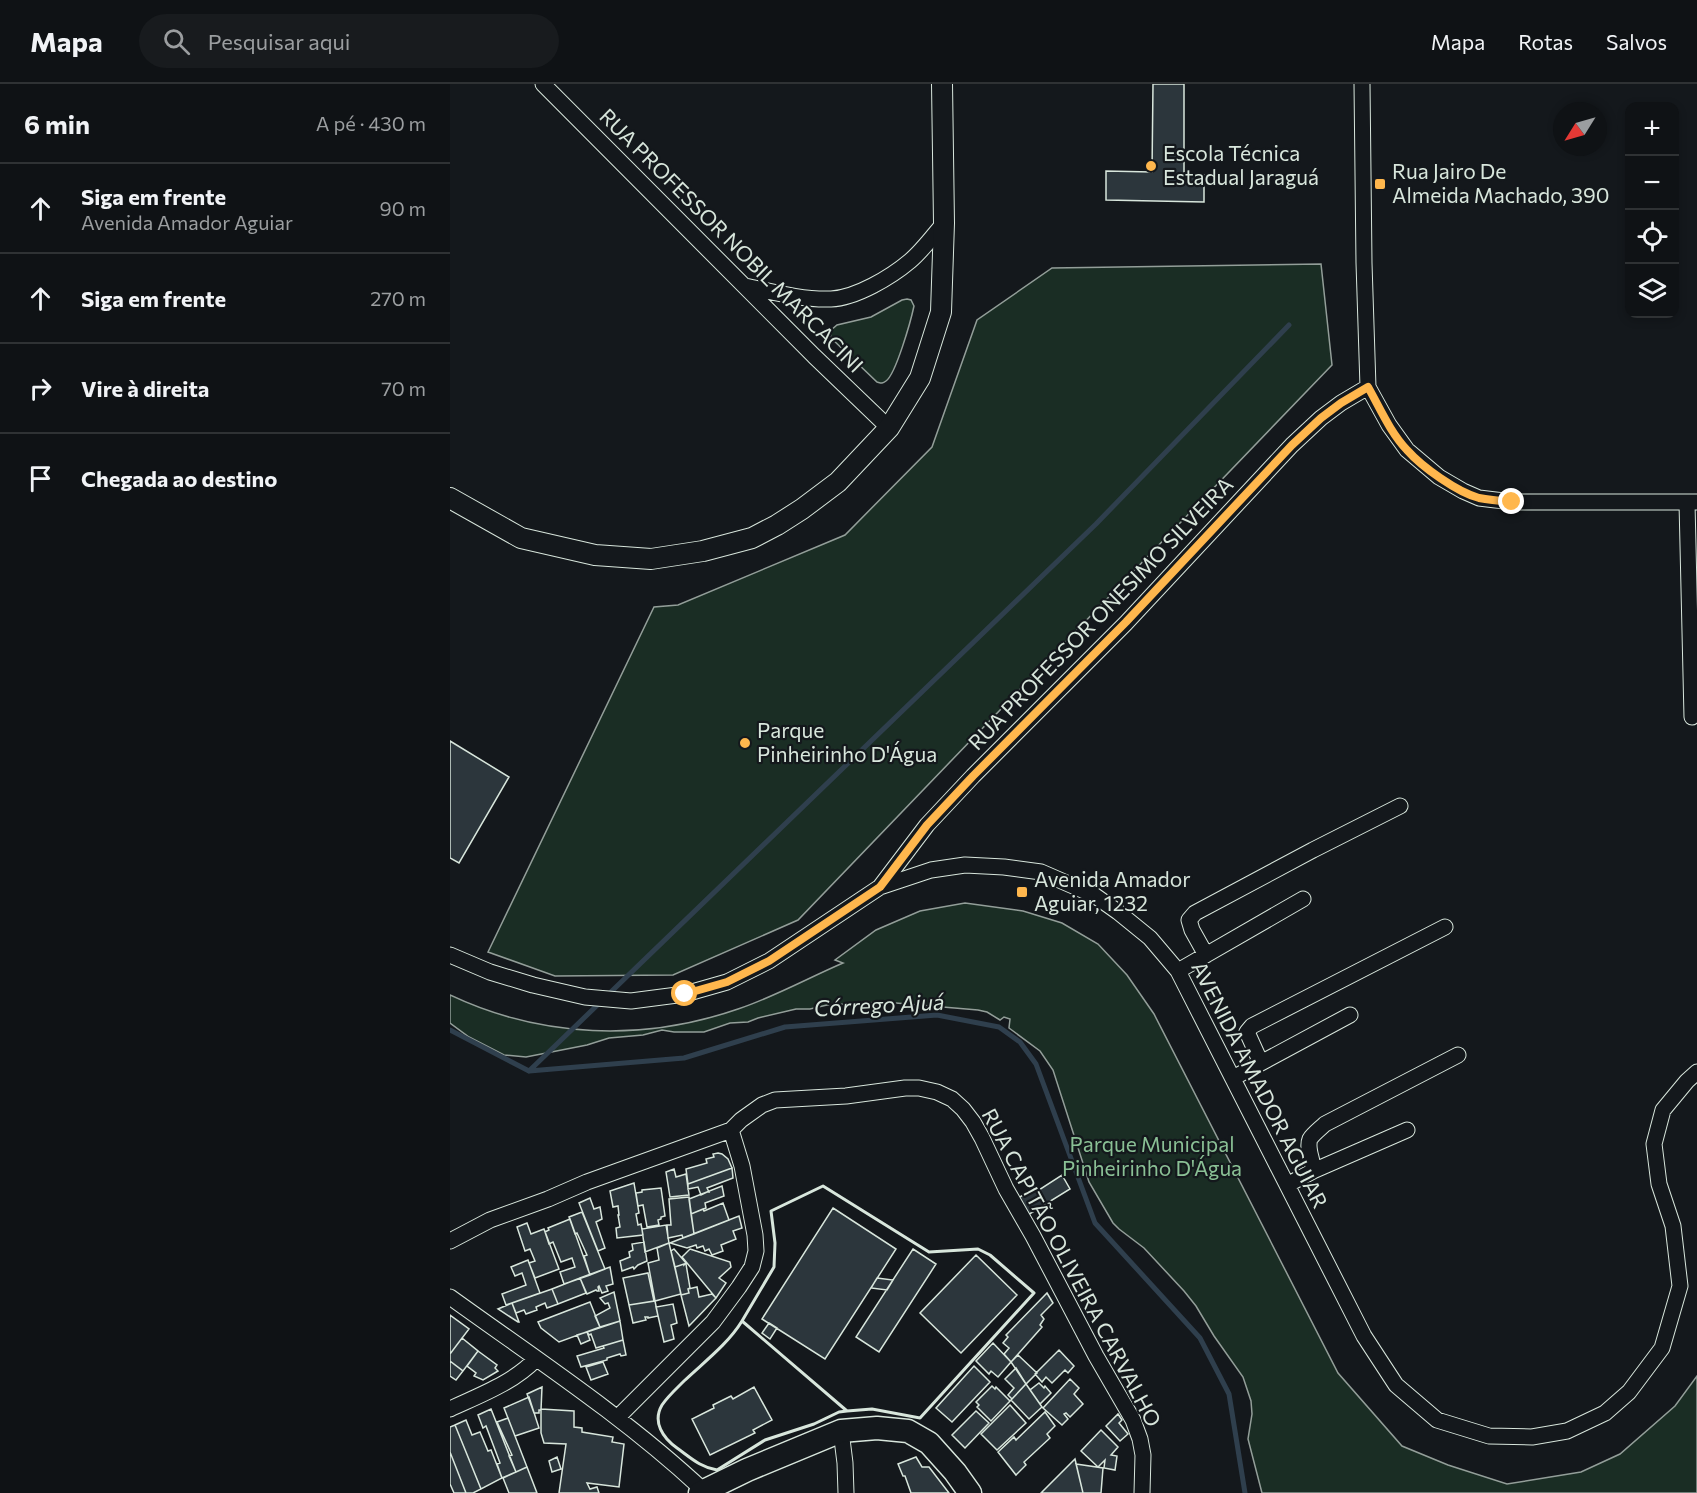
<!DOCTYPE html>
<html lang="pt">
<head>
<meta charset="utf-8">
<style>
	:root { --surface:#0f1215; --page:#181b1e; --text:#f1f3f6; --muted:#9b9ea0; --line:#2f3234 }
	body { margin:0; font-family:Commissioner,sans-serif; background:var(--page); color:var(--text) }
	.controls { position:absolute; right:18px; top:18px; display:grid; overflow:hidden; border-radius:12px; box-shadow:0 3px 9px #0003 }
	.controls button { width:54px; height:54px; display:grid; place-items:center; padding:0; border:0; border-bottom:2px solid var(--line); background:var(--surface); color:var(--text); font:30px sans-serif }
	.compass { position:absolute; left:1103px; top:18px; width:54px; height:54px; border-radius:50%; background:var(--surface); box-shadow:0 3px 9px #0003; rotate:233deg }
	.stop { position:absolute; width:18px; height:18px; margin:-14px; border:4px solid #ffb74d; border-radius:50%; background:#fff }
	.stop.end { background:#ffb74d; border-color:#fff; box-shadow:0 2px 6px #0008 }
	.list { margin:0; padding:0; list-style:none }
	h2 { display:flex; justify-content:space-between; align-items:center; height:78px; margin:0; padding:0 24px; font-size:26px }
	h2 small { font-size:20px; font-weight:400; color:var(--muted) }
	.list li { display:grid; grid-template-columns:39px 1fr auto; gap:18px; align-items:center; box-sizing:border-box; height:90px; padding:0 24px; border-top:2px solid var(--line) }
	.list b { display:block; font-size:22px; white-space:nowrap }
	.list p { margin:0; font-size:20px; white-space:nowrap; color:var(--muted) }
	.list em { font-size:20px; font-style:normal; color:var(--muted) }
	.icon { flex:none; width:33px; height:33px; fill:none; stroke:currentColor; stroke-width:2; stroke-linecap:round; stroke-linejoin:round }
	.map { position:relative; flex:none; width:1247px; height:1409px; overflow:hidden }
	header { display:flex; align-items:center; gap:36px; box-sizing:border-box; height:84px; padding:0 30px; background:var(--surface); border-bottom:2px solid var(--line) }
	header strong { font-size:28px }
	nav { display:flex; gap:33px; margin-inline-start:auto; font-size:21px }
	.search { width:420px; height:54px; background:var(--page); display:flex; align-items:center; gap:15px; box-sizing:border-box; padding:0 21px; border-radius:33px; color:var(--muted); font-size:22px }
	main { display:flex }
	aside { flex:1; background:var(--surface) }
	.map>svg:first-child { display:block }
	.green { fill:#1a2d24; stroke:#939e99; stroke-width:1.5 }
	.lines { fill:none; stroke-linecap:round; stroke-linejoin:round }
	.stream { stroke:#2f3f4d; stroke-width:5 }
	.building { fill:#2c363c; stroke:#d8e6dc; stroke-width:1.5 }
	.minor-casing { stroke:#d8e6dc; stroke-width:17 }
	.tertiary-casing { stroke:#d8e6dc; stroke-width:22 }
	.secondary-casing { stroke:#d8e6dc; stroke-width:25 }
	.minor { stroke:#14181c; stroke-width:15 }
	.tertiary { stroke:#14181c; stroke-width:20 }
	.secondary { stroke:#14181c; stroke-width:22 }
	.wall { stroke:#d8e6dc; stroke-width:3 }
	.route { stroke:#ffb74d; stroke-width:8 }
	.poi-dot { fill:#ffb74d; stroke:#14181c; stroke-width:2 }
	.labels { text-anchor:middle; stroke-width:4.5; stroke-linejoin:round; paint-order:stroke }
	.poi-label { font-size:21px; fill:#d8e6dc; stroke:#14181c; text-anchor:start }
	.street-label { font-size:21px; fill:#d8e6dc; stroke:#14181c }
	.park-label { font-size:21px; fill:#8ac095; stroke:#14181c }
	.water-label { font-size:22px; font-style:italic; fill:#d8e6dc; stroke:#14181c }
</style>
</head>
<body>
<header>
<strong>Mapa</strong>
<div class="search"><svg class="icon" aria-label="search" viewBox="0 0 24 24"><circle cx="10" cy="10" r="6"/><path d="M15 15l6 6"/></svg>Pesquisar aqui</div>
<nav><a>Mapa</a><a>Rotas</a><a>Salvos</a></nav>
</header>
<main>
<aside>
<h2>6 min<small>A pé · 430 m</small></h2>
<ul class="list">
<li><svg class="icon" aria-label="ahead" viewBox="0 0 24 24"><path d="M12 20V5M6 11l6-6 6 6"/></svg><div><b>Siga em frente</b><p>Avenida Amador Aguiar</p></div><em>90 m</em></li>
<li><svg class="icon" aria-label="ahead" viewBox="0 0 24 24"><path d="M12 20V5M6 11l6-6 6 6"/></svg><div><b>Siga em frente</b></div><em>270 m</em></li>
<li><svg class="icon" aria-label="right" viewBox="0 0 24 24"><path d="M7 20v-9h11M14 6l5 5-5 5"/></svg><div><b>Vire à direita</b></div><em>70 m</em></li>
<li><svg class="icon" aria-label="arrive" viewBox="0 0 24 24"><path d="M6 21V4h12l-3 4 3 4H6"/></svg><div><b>Chegada ao destino</b></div></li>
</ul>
</aside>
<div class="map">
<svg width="1247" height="1409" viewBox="0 0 1247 1409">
	<rect width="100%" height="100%" fill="#14181c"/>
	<path class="green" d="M871 180 882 281 348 836 223 891 105 892 38 868 204 523 228 521 395 451 482 363 527 236 602 184Z
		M457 215 461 216 464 222C461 236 446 290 436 297 432 300 431 299 427 298L381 254 380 247 387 241 421 233 452 216Z
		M515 819 573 827 612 839 648 860 677 891 704 930 888 1289 952 1362 998 1381 1057 1400 1131 1388 1170 1370 1225 1322 1247 1292V1409H812L798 1355 802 1330 801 1317 793 1293 764 1252 746 1222 734 1207 694 1164 669 1145 663 1139 639 1098 603 986 590 967 559 944 560 935 554 933 550 936 537 928 528 926 434 918 377 921 360 925H346L308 934 298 938 280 939 254 948H224L212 946 193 951 159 954 137 961 76 973 54 971 19 953 0 939V911C91 954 193 958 288 925 324 913 358 894 393 879L385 876 426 846 470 827Z"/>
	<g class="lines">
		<path class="stream" d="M0 946 79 987 234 974 335 943 487 931 549 943 570 958 586 980 645 1139 750 1254 779 1310 795 1409
			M79 987 646 440 839 241"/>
	</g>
	<path class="building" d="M703 0H734V90L754 91V118L656 116V87L702 88Z
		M0 657 59 693 9 779 0 774Z
		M268 1069 272 1070 278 1075 282 1084 238 1100 236 1085 257 1079 256 1075 264 1073 263 1070Z
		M282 1084 283 1094 257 1104 259 1108H257L251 1111 248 1103 238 1105V1100Z
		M224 1085 226 1093 236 1090 239 1111 220 1113 216 1088Z
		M612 1091 620 1105 578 1131 568 1114 587 1103 589 1106Z
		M184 1099 189 1129 186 1130 188 1141 191 1140 193 1151 167 1154 166 1144 170 1143 168 1131H169L168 1122 163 1123 160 1107Z
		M272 1102 274 1112 255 1119 256 1124 241 1130 239 1115Z
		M211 1104 215 1132 211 1133V1135L208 1136 209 1141 197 1143 193 1121 188 1122 186 1109 192 1108V1106Z
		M239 1113 244 1150 233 1154 232 1151 218 1154 217 1141H221L219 1115Z
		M140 1114 144 1125 150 1123 152 1135 146 1138 155 1164 148 1167 129 1119Z
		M273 1119 279 1136 244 1150 241 1130 253 1125 254 1127Z
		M383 1124 446 1165 375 1275 312 1235Z
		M132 1128 155 1185 140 1191 134 1172 137 1171 127 1149 125 1150 119 1133Z
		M289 1132 292 1144 283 1147 286 1155 271 1161 273 1167 262 1171 259 1165 255 1167 253 1162 247 1164 246 1161 237 1164 220 1159Z
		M120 1135 140 1191 114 1200 110 1188 125 1183 122 1174 111 1178 103 1158 99 1160 95 1148 99 1146 98 1144Z
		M77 1139 81 1150 94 1145 109 1185 85 1194 79 1179 85 1177 80 1165 75 1167 67 1143Z
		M216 1141 219 1159 195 1168 192 1145Z
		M194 1158 197 1177 188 1181 184 1185 183 1183 172 1187 170 1177 180 1173 179 1168 183 1166 182 1160Z
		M219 1159 231 1210 205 1217 198 1179 209 1176 207 1164Z
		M224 1165 236 1179 234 1181V1180L225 1183 221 1167Z
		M240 1165 280 1178 281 1183 269 1194 276 1199 266 1214 232 1173Z
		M463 1165 486 1180 429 1268 406 1253Z
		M526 1171 567 1211 511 1269 470 1229Z
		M78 1176 90 1209 56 1221 52 1210 76 1201 72 1189 65 1192 61 1183Z
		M234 1180H236L240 1204 238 1205 239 1209 231 1211 225 1183Z
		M160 1183 163 1200 156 1202 158 1207 152 1209 149 1202 148 1203 149 1207H147L146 1206 137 1210 130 1194Z
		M198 1189 204 1217 179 1221 173 1194Z
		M130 1194 136 1209 108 1220 102 1205Z
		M427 1194 443 1196 437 1206 421 1204Z
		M247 1203 249 1213 262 1210 266 1214 239 1242 231 1211 239 1209 238 1205Z
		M102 1205 108 1220 97 1224 95 1219 86 1223 87 1226 76 1230 74 1226 66 1229 62 1219Z
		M164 1208 170 1237 150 1243 145 1232 160 1224 158 1219 155 1220 150 1214Z
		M597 1209 603 1219 591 1231 594 1235 590 1241 592 1243 561 1278 554 1270 559 1264 553 1259 558 1253 556 1251Z
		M205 1217 208 1232 198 1234V1233H195L196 1236 183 1239 179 1221Z
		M140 1218 150 1243 109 1258 91 1244 88 1238Z
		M62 1219 69 1238H68L48 1225Z
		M223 1220 227 1239 221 1241 224 1255 214 1258 206 1223Z
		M0 1231 19 1245 0 1270Z
		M170 1237 173 1256 146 1264 141 1250 139 1251 137 1248Z
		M319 1239 327 1244 320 1255 312 1249Z
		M137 1248 140 1256 131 1260 127 1251Z
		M12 1254 28 1267 13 1287 0 1277V1270Z
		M173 1256 176 1271 171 1272 170 1270 157 1274V1276L131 1283 127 1272 154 1264 153 1262Z
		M543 1259 561 1278 548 1293 541 1287 539 1290 526 1277Z
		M609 1266 624 1282 618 1289 615 1286 602 1299 596 1293 592 1298 585 1290Z
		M28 1267 47 1281 45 1284 48 1287 33 1296 24 1292 26 1289 17 1282Z
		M568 1271 587 1289 576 1300 561 1278Z
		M0 1277 13 1287 6 1296 0 1292Z
		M153 1278 158 1290 141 1296 136 1283Z
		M524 1282 540 1298 502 1338 486 1324Z
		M566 1284 576 1300 562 1315 558 1311 564 1304 555 1295Z
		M620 1295 629 1304 624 1310 633 1320 620 1333 616 1329 614 1330 618 1335 612 1341 593 1324Z
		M589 1299 594 1304 595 1302 601 1309 590 1320 580 1306Z
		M576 1300 592 1323 579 1335 561 1316Z
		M542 1302 545 1305 546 1303 560 1317 541 1337 527 1323 529 1321 526 1318Z
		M92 1303 91 1326H89V1329H84L77 1310Z
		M304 1303 322 1336 303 1346 305 1349 260 1371 242 1335 264 1324 263 1321 281 1312 283 1315Z
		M79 1313 89 1344 65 1352 54 1324Z
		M560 1321 576 1339 547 1366 531 1350Z
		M41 1325 66 1388 52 1394 47 1380 50 1379 36 1342 33 1344 28 1331Z
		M91 1325 124 1327V1343L132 1344V1348L163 1353 162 1358 174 1360 169 1403 137 1399 140 1405 147 1403 149 1409H109L116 1360 94 1359 91 1349Z
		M526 1327 539 1339 515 1364 502 1351Z
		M595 1328 605 1342 597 1350 600 1354 574 1378 576 1381 566 1391 548 1368 564 1353 566 1356Z
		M668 1330 672 1336 669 1339 678 1350 670 1357 656 1342Z
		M58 1334 77 1383 66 1388 59 1372 62 1371 47 1338Z
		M16 1336 22 1351 30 1348 38 1367 41 1366 52 1394 31 1405 5 1341Z
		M5 1341 31 1405 23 1409H16L0 1368V1343Z
		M651 1346 668 1363 661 1371 667 1372 665 1386 654 1384 655 1376 648 1383 631 1367Z
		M0 1368 16 1409H4L0 1400Z
		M107 1373 111 1385 102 1388 99 1377Z
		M466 1373 472 1383H479L499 1409H461L455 1392H453L448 1380Z
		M625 1375 633 1409H591Z
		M626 1380 653 1384 651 1409H633Z
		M77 1383 87 1409H59L53 1394Z"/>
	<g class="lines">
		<defs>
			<path id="minor" d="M93 0 364 272 439 344
				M912 0 914 179 918 303 939 341 957 366 989 393 1013 407 1029 414 1062 418H1247
				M295 202C323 208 352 216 381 215 406 214 441 193 460 177 472 167 483 152 494 139
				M1237 419 1242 633
				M430 803 477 741 523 692 676 539 842 361 871 334 891 319 918 303
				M0 871 40 888 83 901 135 913 181 917 235 910 277 898 319 877 430 803 481 786 515 781 554 783 591 788 644 811 668 828 700 854 728 887 914 1252 946 1301 987 1336 1039 1352 1082 1353 1117 1347 1155 1329 1179 1308 1212 1264 1230 1202 1223 1142 1209 1100 1204 1060 1213 1026 1237 997 1247 988
				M756 871 742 846 739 836 745 829 863 766 950 722
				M728 887 853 815
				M811 979 797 948 802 942 995 843
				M783 994 900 931
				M863 1087 957 1046
				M837 1101 863 1087C864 1077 856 1065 860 1055 863 1050 871 1044 875 1040L1008 971
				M0 1157 40 1136 98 1115 137 1098 281 1046 291 1036 312 1021 325 1016 396 1012 455 1004H469L487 1008 502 1015 513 1025 523 1038 532 1054 556 1105 583 1152 646 1272 683 1336 690 1355 693 1371 692 1409
				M0 1213C86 1275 176 1334 254 1407
				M0 1325C30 1311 63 1299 86 1275
				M168 1333 263 1238 289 1203 302 1183 306 1167 305 1151 292 1082 281 1046
				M391 1347 395 1379 396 1409"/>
			<path id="tertiary" d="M0 414 71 454 145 471 201 475 253 467 302 454 327 441 352 425 388 398 439 344 470 294 491 228 494 139 492 0"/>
			<path id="secondary" d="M250 1409 297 1386 391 1347 427 1344 458 1347 479 1359 505 1388 520 1409"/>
		</defs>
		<use href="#minor" class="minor-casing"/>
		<use href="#tertiary" class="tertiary-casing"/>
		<use href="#secondary" class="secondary-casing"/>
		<use href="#minor" class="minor"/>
		<use href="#tertiary" class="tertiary"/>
		<use href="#secondary" class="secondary"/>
		<path class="wall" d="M373 1102 479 1168 528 1165 540 1171 584 1209 470 1334 422 1325 397 1327 292 1237 324 1183 325 1159 321 1127Z
			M292 1237 397 1327 389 1328 364 1340 315 1356 267 1386C250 1383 241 1374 227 1364 213 1354 202 1338 212 1321 218 1312 227 1304 234 1297 254 1278 278 1260 292 1237Z"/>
	</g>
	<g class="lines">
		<path class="route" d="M235 910 277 898 319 877 430 803 477 741 523 692 676 538 842 361 871 334 891 319 918 303C930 324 940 348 957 366 972 383 1007 408 1029 414 1040 416 1051 417 1062 418"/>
	</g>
	<g class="poi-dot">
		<circle cx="701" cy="82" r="6"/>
		<rect x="924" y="94" width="12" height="12" rx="3"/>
		<circle cx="295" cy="659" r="6"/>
		<rect x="566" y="802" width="12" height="12" rx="3"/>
	</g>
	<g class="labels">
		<g class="poi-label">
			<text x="713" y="77">Escola Técnica<tspan x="713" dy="24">Estadual Jaraguá</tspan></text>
			<text x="942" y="95">Rua Jairo De<tspan x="942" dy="24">Almeida Machado, 390</tspan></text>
			<text x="307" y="654">Parque<tspan x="307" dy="24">Pinheirinho D'Água</tspan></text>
			<text x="584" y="803">Avenida Amador<tspan x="584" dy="24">Aguiar, 1232</tspan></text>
		</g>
		<g class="street-label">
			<text transform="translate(281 157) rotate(45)" y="7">RUA PROFESSOR NOBIL MARCACINI</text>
			<text transform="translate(651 530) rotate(-46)" y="7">RUA PROFESSOR ONESIMO SILVEIRA</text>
			<text transform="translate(809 1001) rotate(63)" y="7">AVENIDA AMADOR AGUIAR</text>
			<text transform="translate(621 1184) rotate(62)" y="7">RUA CAPITÃO OLIVEIRA CARVALHO</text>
		</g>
		<g class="park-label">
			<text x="702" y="1068">Parque Municipal<tspan x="702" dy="24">Pinheirinho D'Água</tspan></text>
		</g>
		<g class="water-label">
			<text transform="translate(429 921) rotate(-3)" y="8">Córrego Ajuá</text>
		</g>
	</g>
</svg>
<div class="controls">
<button>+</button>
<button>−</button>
<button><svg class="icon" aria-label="locate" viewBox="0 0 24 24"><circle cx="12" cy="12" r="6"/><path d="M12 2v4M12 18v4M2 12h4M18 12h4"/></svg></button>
<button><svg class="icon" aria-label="layers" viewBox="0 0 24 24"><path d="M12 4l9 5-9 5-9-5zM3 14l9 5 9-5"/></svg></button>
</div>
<svg class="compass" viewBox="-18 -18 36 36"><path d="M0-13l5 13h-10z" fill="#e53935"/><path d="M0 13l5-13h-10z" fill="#9b9ea0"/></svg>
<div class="stop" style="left:235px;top:910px"></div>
<div class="stop end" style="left:1062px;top:418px"></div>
</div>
</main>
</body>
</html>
